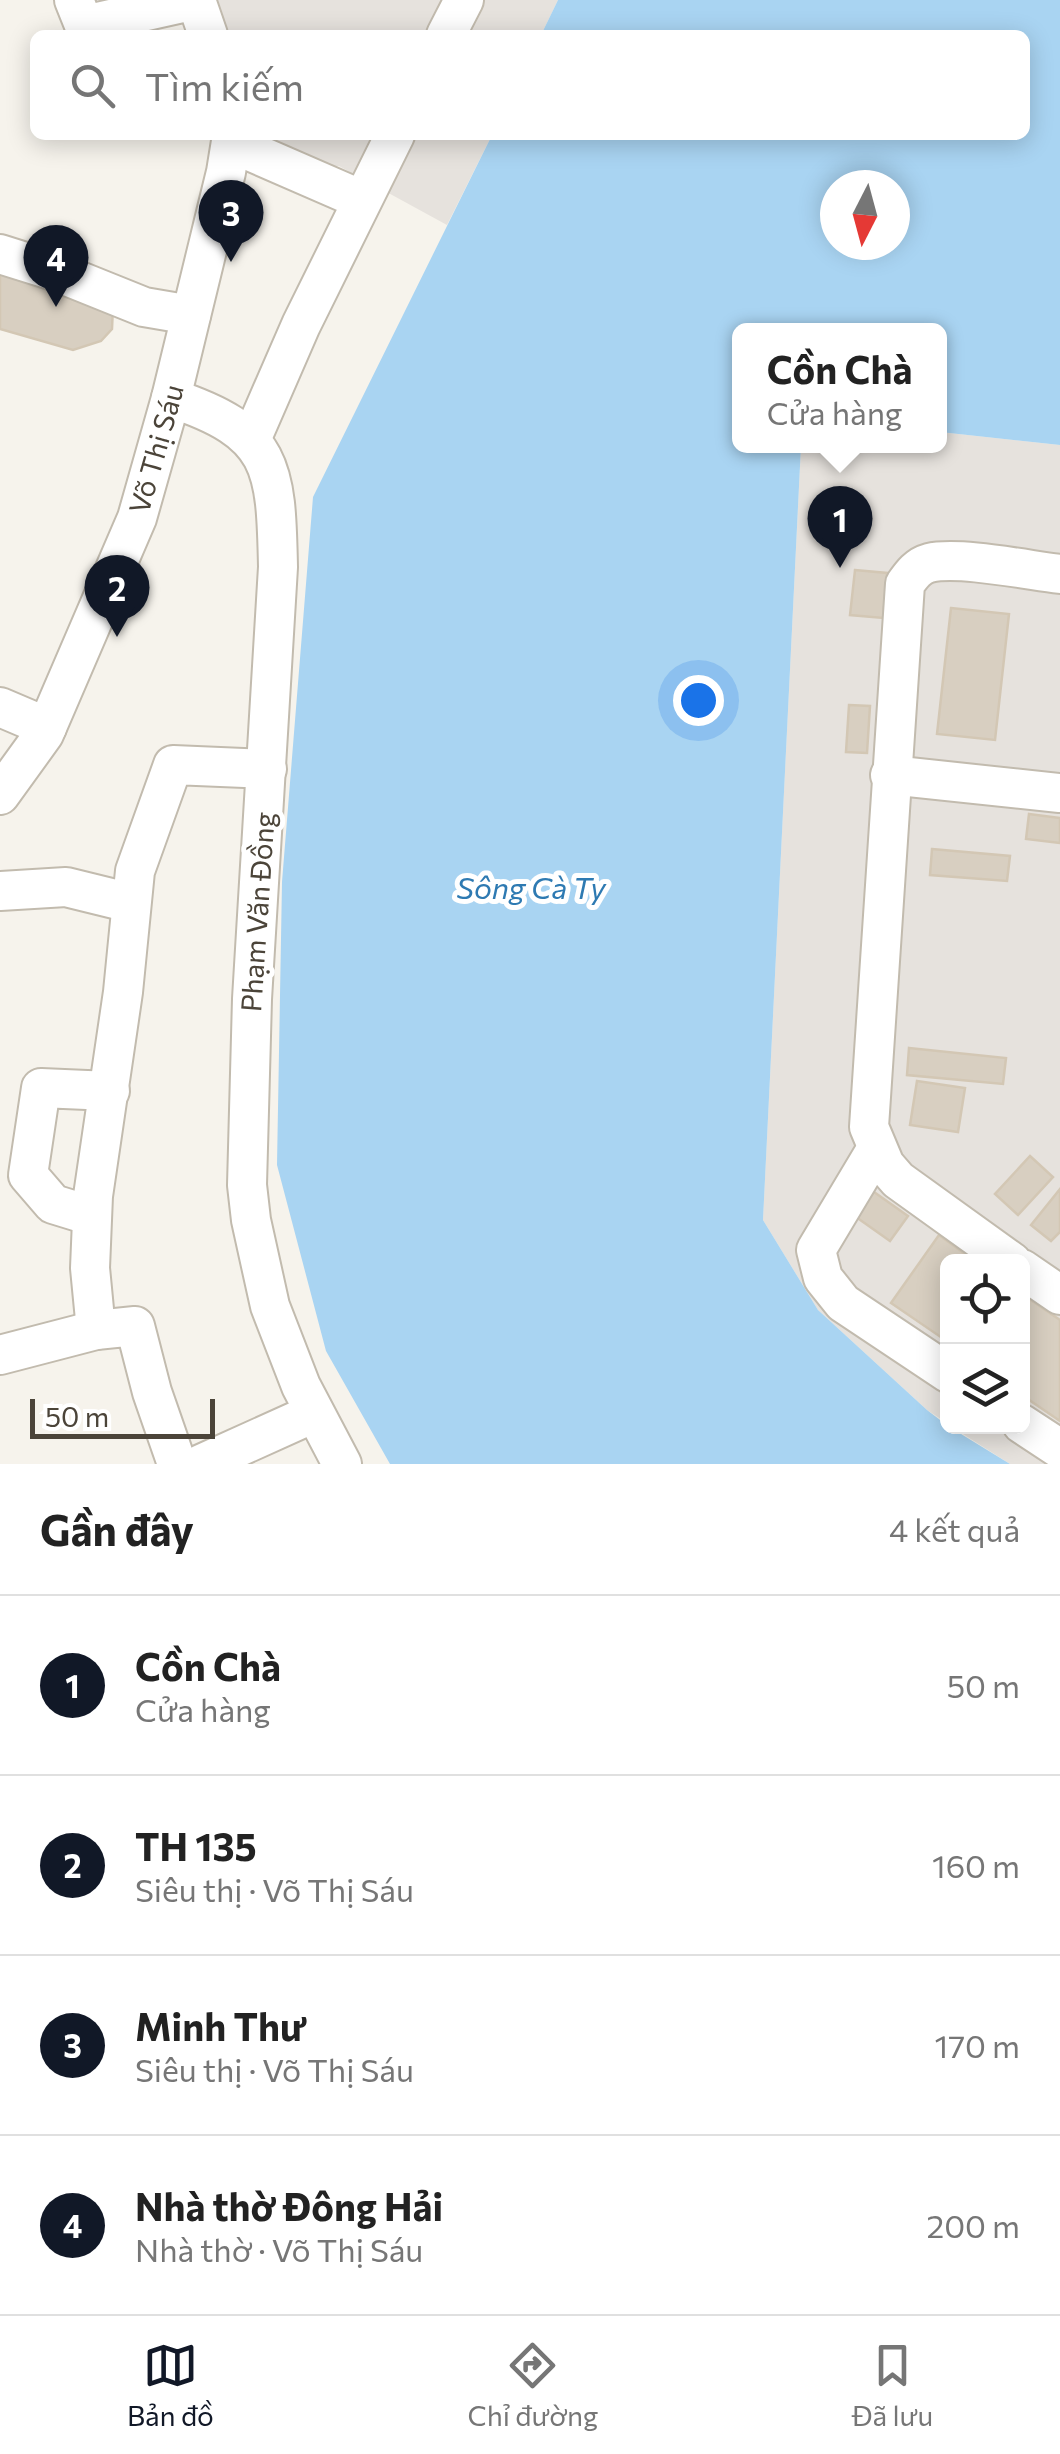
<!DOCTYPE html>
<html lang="vi">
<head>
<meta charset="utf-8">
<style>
	:root { --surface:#fff; --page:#f6f6f6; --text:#222; --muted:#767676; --line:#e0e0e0; --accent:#111827 }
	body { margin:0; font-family:Commissioner,sans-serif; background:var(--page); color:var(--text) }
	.controls { position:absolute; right:30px; bottom:30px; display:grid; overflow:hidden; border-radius:15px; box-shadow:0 5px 25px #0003 }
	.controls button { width:90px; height:90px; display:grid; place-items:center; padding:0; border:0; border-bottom:2px solid var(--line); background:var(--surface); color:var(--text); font:50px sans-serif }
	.compass { position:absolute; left:820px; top:170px; width:90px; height:90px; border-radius:50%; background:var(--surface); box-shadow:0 5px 25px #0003; rotate:186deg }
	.scale { position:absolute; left:30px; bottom:25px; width:185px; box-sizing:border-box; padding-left:10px; border:5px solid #4b4439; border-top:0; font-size:28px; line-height:35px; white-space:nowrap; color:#4b4439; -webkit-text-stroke:8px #fff; paint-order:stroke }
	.you { position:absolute; left:698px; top:700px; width:35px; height:35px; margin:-25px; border:8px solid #fff; border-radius:50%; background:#1a73e8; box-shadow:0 0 0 15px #1a73e833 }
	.badge { display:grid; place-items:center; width:65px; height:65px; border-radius:50%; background:var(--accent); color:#fff; font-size:32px; font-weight:700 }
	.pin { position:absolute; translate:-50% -82px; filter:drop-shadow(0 2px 5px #0008) }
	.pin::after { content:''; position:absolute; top:52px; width:35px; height:30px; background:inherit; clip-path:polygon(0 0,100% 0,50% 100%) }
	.popup { position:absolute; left:732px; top:323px; width:215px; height:130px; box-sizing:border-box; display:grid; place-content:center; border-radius:15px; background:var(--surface); filter:drop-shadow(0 2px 8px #0005); font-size:32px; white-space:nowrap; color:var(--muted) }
	.popup b { font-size:38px; color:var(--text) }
	.popup::after { content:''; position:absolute; left:50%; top:100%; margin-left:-20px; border:20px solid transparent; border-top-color:var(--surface) }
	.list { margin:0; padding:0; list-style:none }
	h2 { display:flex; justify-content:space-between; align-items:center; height:130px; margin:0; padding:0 40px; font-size:42px }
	h2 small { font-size:32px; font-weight:400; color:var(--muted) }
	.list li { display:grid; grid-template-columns:65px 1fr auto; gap:30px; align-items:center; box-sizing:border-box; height:180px; padding:0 40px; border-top:2px solid var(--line) }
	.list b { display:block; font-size:38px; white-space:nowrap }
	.list p { margin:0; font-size:32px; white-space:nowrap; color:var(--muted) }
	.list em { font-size:32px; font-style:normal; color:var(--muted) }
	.icon { flex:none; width:55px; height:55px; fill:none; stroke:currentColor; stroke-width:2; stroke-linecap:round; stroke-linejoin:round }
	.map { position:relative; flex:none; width:1060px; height:1464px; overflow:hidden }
	.search { position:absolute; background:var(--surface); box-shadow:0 5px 25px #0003; left:30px; right:30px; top:30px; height:110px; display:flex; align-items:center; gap:25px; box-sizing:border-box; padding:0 35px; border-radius:15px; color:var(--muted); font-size:38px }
	.sheet { height:850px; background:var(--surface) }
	nav { display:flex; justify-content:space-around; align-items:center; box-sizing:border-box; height:140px; border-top:2px solid var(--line); background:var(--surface); font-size:28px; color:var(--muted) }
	nav a { display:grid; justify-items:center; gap:5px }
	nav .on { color:var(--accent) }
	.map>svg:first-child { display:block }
	.industrial { fill:#e6e2dd }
	.water { fill:#a9d4f2; fill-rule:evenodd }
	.building { fill:#d8cfc1; stroke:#d3c7b4; stroke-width:2.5 }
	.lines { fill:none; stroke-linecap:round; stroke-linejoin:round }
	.minor-casing { stroke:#c2bbae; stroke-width:42 }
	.minor { stroke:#fff; stroke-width:38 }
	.labels { text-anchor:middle; stroke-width:10; stroke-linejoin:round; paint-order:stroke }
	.street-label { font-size:28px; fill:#4b4439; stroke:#fff }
	.water-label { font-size:30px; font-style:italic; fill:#2e7ab2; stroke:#fff }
</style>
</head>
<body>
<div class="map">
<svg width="1060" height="1464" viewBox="0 0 1060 1464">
	<rect width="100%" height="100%" fill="#f6f3ec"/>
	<path class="industrial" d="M209 0H558L541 35H219Z
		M254 135H492L447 225 339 166 313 168Z
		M940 432 1060 445V1464H1010L952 1427 1022 1426V1262H948L947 1423 927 1410 818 1310 763 1220 801 446H940Z"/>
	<path class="water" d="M558 0H1060V445L940 432V330H740V446H801L763 1220 818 1310 927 1410 948 1426 1010 1464H390L326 1351 277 1165 282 882 313 497 492 135H1025V35H541ZM895 185V245H835V185Z"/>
	<path class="building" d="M0 270 114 284 112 329 101 341 73 350 0 329Z
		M855 570 887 573 883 618 850 615Z
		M951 608 1009 614 995 740 937 734Z
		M849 705 870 706 867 753 846 752Z
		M1029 814 1060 818V843L1026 839Z
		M932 849 1010 856 1007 881 930 875Z
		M909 1048 1006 1058 1003 1084 907 1075Z
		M917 1081 965 1088 958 1132 910 1125Z
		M1030 1156 1053 1177 1018 1215 995 1194Z
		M1060 1189V1232L1051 1241 1031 1225Z
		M874 1192 908 1216 890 1241 856 1217Z
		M939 1235 976 1262H948V1342L891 1303Z
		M1022 1294 1060 1320V1421L1022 1395Z"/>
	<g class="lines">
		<defs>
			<g id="minor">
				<path d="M74 0 84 25 196 0"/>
				<path d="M196 0 208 35"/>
				<path d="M446 35 464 0"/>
				<path d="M231 143 362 200"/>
				<path d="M0 254 57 272 144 307 191 315"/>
				<path d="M171 398C274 432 276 466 278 567L252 999 247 1185 251 1220 270 1306 301 1386 342 1464"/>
				<path d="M251 440 301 325 395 135"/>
				<path d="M0 707 47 727"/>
				<path d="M890 775 1060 793"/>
				<path id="s1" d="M0 795 44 734 137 518 171 398 226 172 232 135"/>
				<path d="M0 891 66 887 131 903"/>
				<path d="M877 1148 816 1250 823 1278 843 1303 948 1373"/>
				<path d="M92 1216 53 1204 28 1175 41 1088 110 1091"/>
				<path d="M1012 1262 898 1180 885 1165 869 1127 905 584C912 574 918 566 929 563 959 556 1027 570 1060 574"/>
				<path d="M1022 1269 1060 1295"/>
				<path d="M96 1330 90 1268 93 1196 123 992 135 871 173 765 267 769"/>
				<path d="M0 1355 96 1330 135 1326 152 1392 177 1464"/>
				<path d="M1022 1424 1060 1449"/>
				<path d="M201 1464 314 1413"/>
			</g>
		</defs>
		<use href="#minor" class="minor-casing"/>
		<use href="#minor" class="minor"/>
	</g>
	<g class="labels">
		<g class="street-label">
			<text dy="10" stroke="none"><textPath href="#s1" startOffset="382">Võ Thị Sáu</textPath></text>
			<text transform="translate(258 912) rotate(-86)" y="10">Phạm Văn Đồng</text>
		</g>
		<g class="water-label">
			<text x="531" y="899">Sông Cà Ty</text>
		</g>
	</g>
</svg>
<div class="controls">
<button><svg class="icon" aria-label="locate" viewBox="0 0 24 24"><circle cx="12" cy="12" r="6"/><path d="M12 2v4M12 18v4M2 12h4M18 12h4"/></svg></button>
<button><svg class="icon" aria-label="layers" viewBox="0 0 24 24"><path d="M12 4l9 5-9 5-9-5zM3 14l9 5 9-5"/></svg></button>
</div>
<svg class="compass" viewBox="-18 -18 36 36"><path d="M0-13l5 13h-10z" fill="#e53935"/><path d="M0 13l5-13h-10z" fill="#767676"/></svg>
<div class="scale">50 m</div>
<div class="you"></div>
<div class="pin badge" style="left:840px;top:568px">1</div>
<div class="popup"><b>Cồn Chà</b>Cửa hàng</div>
<div class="pin badge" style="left:117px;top:637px">2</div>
<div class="pin badge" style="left:231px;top:262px">3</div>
<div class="pin badge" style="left:56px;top:307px">4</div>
<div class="search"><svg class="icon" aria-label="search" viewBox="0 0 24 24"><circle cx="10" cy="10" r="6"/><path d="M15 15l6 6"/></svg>Tìm kiếm</div>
</div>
<section class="sheet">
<h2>Gần đây<small>4 kết quả</small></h2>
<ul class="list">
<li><span class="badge">1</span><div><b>Cồn Chà</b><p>Cửa hàng</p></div><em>50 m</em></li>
<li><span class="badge">2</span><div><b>TH 135</b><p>Siêu thị · Võ Thị Sáu</p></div><em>160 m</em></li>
<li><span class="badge">3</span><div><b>Minh Thư</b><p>Siêu thị · Võ Thị Sáu</p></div><em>170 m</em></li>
<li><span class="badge">4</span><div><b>Nhà thờ Đông Hải</b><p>Nhà thờ · Võ Thị Sáu</p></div><em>200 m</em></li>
</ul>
</section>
<nav>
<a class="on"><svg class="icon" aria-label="map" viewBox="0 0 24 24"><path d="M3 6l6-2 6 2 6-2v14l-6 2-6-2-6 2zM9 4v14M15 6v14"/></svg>Bản đồ</a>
<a><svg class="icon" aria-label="directions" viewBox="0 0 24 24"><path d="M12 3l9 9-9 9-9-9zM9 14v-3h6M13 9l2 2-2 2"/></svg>Chỉ đường</a>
<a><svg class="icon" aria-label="saved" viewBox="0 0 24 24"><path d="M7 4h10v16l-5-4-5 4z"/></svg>Đã lưu</a>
</nav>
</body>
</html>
